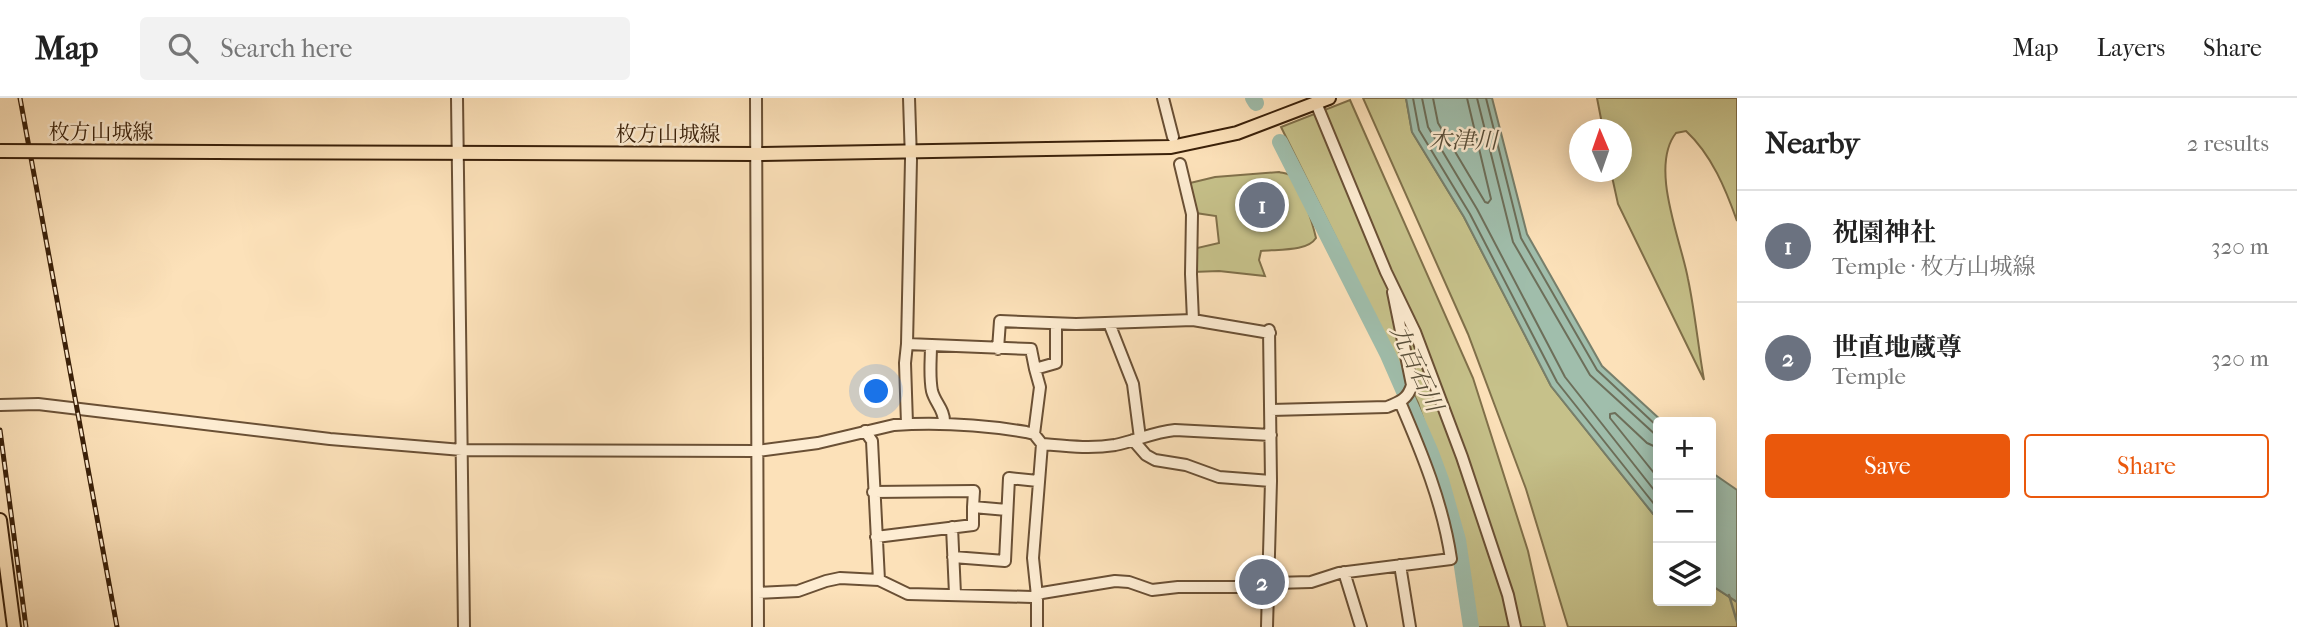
<!DOCTYPE html>
<html lang="en">
<head>
<meta charset="utf-8">
<style>
	:root { --surface:#fff; --page:#f2f2f2; --text:#222; --muted:#767676; --line:#e0e0e0; --accent:#ea580c }
	body { margin:0; font-family:"IM FELL French Canon","Noto Serif JP",serif; background:var(--page); color:var(--text) }
	.controls { position:absolute; right:21px; bottom:21px; display:grid; overflow:hidden; border-radius:7px; box-shadow:0 4px 18px #0003 }
	.controls button { width:63px; height:63px; display:grid; place-items:center; padding:0; border:0; border-bottom:2px solid var(--line); background:var(--surface); color:var(--text); font:35px sans-serif }
	.compass { position:absolute; left:1569px; top:21px; width:63px; height:63px; border-radius:50%; background:var(--surface); box-shadow:0 4px 18px #0003; rotate:358deg }
	.you { position:absolute; left:877px; top:294px; width:24px; height:24px; margin:-18px; border:5px solid #fff; border-radius:50%; background:#1a73e8; box-shadow:0 0 0 10px #1a73e833 }
	.badge { display:grid; place-items:center; width:46px; height:46px; border-radius:50%; background:var(--accent); color:#fff; font-size:23px; font-weight:700 }
	.pin { position:absolute; translate:-50% -50%; border:4px solid #fff; box-shadow:0 2px 7px #0006 }
	.list { margin:0; padding:0; list-style:none }
	h2 { display:flex; justify-content:space-between; align-items:center; height:91px; margin:0; padding:0 28px; font-size:30px }
	h2 small { font-size:23px; font-weight:400; color:var(--muted) }
	.list li { display:grid; grid-template-columns:46px 1fr auto; gap:21px; align-items:center; box-sizing:border-box; height:112px; padding:0 28px; border-top:2px solid var(--line) }
	.list b { display:block; font-size:26px; white-space:nowrap }
	.list p { margin:0; font-size:23px; white-space:nowrap; color:var(--muted) }
	.list em { font-size:23px; font-style:normal; color:var(--muted) }
	.actions { display:flex; gap:14px; padding:21px 28px }
	.actions a { flex:1; padding:16px 0; border:2px solid var(--accent); border-radius:7px; text-align:center; font-size:24px; color:var(--accent) }
	.actions .main { background:var(--accent); color:#fff }
	.icon { flex:none; width:38px; height:38px; fill:none; stroke:currentColor; stroke-width:2; stroke-linecap:round; stroke-linejoin:round }
	.map { position:relative; flex:none; width:1737px; height:529px; overflow:hidden }
	header { display:flex; align-items:center; gap:42px; box-sizing:border-box; height:98px; padding:0 35px; background:var(--surface); border-bottom:2px solid var(--line) }
	header strong { font-size:33px }
	nav { display:flex; gap:38px; margin-inline-start:auto; font-size:24px }
	.search { width:490px; height:63px; background:var(--page); display:flex; align-items:center; gap:18px; box-sizing:border-box; padding:0 24px; border-radius:7px; color:var(--muted); font-size:26px }
	main { display:flex }
	aside { flex:1; background:var(--surface) }
	.map>svg:first-child { display:block }
	.green { fill:#c6c18a; stroke:#80704a; stroke-width:2 }
	.water { fill:#a0beac; stroke:#777f6b; stroke-width:2 }
	.lines { fill:none; stroke-linecap:round; stroke-linejoin:round }
	.shore { stroke:#6d6f5a; stroke-width:2 }
	.stream { stroke:#777f6b; stroke-width:2.5 }
	.river { stroke:#a0beac; stroke-width:16 }
	.minor-casing { stroke:#6a5035; stroke-width:14 }
	.major-casing { stroke:#3a2009; stroke-width:16 }
	.minor { stroke:#fdecd2; stroke-width:10 }
	.major { stroke:#fce1b9; stroke-width:12 }
	.rail-casing { stroke:#3a2009; stroke-width:5 }
	.rail { stroke:#fdecd2; stroke-width:2.5; stroke-dasharray:8; stroke-linecap:butt }
	.major-bridge-casing { stroke:#3a2009; stroke-width:16; stroke-linecap:butt }
	.major-bridge { stroke:#fce1b9; stroke-width:12 }
	.labels { text-anchor:middle; stroke-width:5; stroke-linejoin:round; paint-order:stroke }
	.street-label { font-size:21px; fill:#3a2009; stroke:#fdecd2 }
	.water-label { font-size:23px; font-style:italic; fill:#594f3a; stroke:#fdecd2 }
</style>
</head>
<body>
<header>
<strong>Map</strong>
<div class="search"><svg class="icon" aria-label="search" viewBox="0 0 24 24"><circle cx="10" cy="10" r="6"/><path d="M15 15l6 6"/></svg>Search here</div>
<nav><a>Map</a><a>Layers</a><a>Share</a></nav>
</header>
<main>
<div class="map">
<svg width="1737" height="529" viewBox="0 0 1737 529">
	<rect width="100%" height="100%" fill="#fce1b9"/>
	<filter id="stains"><feTurbulence type="fractalNoise" baseFrequency=".00286" numOctaves="4"/><feColorMatrix values="0 0 0 0 .2 0 0 0 0 .09 0 0 0 0 .02 0 0 0 .5 -.17"/></filter>
	<radialGradient id="worn" r=".72"><stop offset=".6" stop-color="#630" stop-opacity="0"/><stop offset="1" stop-color="#630" stop-opacity=".3"/></radialGradient>
	<path class="green" d="M1363 0H1406L1412 34 1464 119 1551 288 1658 422V503H1711V487L1737 504V529H1568L1526 391 1468 236Z
		M1597 0H1737V123C1726 92 1712 57 1686 33L1676 35C1649 69 1681 142 1688 181 1695 214 1698 248 1704 282L1618 106 1611 74H1622V32L1603 31Z
		M1350 2 1473 280 1528 453 1545 529H1475L1465 461 1454 415 1418 305 1281 29Z
		M1279 74C1282 75 1286 75 1290 77 1300 84 1313 127 1316 140 1307 154 1278 151 1261 153L1259 162 1265 178 1219 173 1193 174 1194 157 1197 150 1219 145 1216 118 1196 115 1190 85 1215 79Z"/>
	<path class="water" d="M1406 0H1492L1527 136 1602 268 1663 324H1658V422L1551 288 1464 119 1412 34Z
		M1711 374 1737 392V504L1711 487Z"/>
	<g class="lines">
		<path class="shore" d="M1413 0 1419 32 1470 116 1557 284 1658 411
			M1422 0 1428 29 1477 111 1565 279 1658 397
			M1433 0 1438 25 1485 104 1488 105 1491 101 1467 0
			M1477 0 1513 144 1590 277 1658 339
			M1486 0 1521 140 1597 272 1658 329
			M1658 350 1647 345 1615 315 1610 316V320L1658 380"/>
		<path class="stream" d="M1729 497 1737 524"/>
		<path class="river" d="M1253 0 1256 5
			M1280 44 1388 257 1431 355 1441 382 1458 442 1471 529"/>
		<defs>
			<path id="minor" d="M457 0 464 529
				M756 0 758 529
				M1163 0 1173 39
				M1316 5 1386 174 1415 234 1462 359 1508 497 1515 529
				M1180 66 1192 116 1191 176 1193 222
				M1109 225 1133 286 1140 340
				M907 246 1031 251 1035 271
				M931 247C931 262 929 278 932 293 935 305 945 312 944 325
				M998 251 1000 223 1076 226 1193 222 1270 235
				M0 307 38 306 330 341 462 352 757 353 818 345 894 327C939 324 983 327 1026 334L1034 336 1042 346 1033 460 1037 498V529
				M1271 312 1387 309C1400 304 1408 301 1412 287L1393 194
				M907 326 905 265 907 246 911 62 909 0
				M865 333 872 343 879 482
				M1034 336 1040 289 1035 271 1056 265V226
				M1133 342 1146 357 1155 362 1186 367 1219 379 1271 383
				M1042 346C1066 348 1090 351 1115 347 1135 343 1154 334 1175 332L1271 337
				M873 394 974 393 973 409 1007 412
				M952 429 955 496
				M876 439 973 427V409
				M953 459 1005 463 1009 380 1038 383
				M1400 467 1410 529
				M1344 474 1361 529
				M758 495 798 493 826 483 840 480 879 482 908 496 1032 499 1042 495 1115 483 1129 484 1152 492 1178 489H1265L1274 485 1311 484 1339 475 1451 461C1443 406 1422 355 1400 304
				M1267 529 1271 383 1269 232"/>
			<path id="major" d="M217 54 757 56 1171 49 1237 35 1329 0
				M0 422 14 529"/>
		</defs>
		<use href="#minor" class="minor-casing"/>
		<use href="#major" class="major-casing"/>
		<use href="#minor" class="minor"/>
		<use href="#major" class="major"/>
		<defs>
			<path id="rail" d="M20 0 117 529
				M0 332 26 529"/>
		</defs>
		<use href="#rail" class="rail-casing"/>
		<use href="#rail" class="rail"/>
		<defs>
			<path id="major-bridge" d="M0 53 217 54"/>
		</defs>
		<use href="#major-bridge" class="major-bridge-casing"/>
		<use href="#major-bridge" class="major-bridge"/>
	</g>
	<g class="labels">
		<g class="street-label">
			<text x="101" y="41">枚方山城線</text>
			<text x="668" y="43">枚方山城線</text>
		</g>
		<g class="water-label">
			<text x="1463" y="50">木津川</text>
			<text transform="translate(1417 270) rotate(65)" y="8">九百石川</text>
		</g>
	</g>
	<rect width="100%" height="100%" filter="url(#stains)"/>
	<rect width="100%" height="100%" fill="url(#worn)"/>
</svg>
<div class="controls">
<button>+</button>
<button>−</button>
<button><svg class="icon" aria-label="layers" viewBox="0 0 24 24"><path d="M12 4l9 5-9 5-9-5zM3 14l9 5 9-5"/></svg></button>
</div>
<svg class="compass" viewBox="-18 -18 36 36"><path d="M0-13l5 13h-10z" fill="#e53935"/><path d="M0 13l5-13h-10z" fill="#767676"/></svg>
<div class="you"></div>
<div class="pin badge" style="left:1262px;top:107px;background:#6b7280">1</div>
<div class="pin badge" style="left:1262px;top:484px;background:#6b7280">2</div>
</div>
<aside>
<h2>Nearby<small>2 results</small></h2>
<ul class="list">
<li><span class="badge" style="background:#6b7280">1</span><div><b>祝園神社</b><p>Temple · 枚方山城線</p></div><em>320 m</em></li>
<li><span class="badge" style="background:#6b7280">2</span><div><b>世直地蔵尊</b><p>Temple</p></div><em>320 m</em></li>
</ul>
<div class="actions"><a class="main">Save</a><a>Share</a></div>
</aside>
</main>
</body>
</html>
